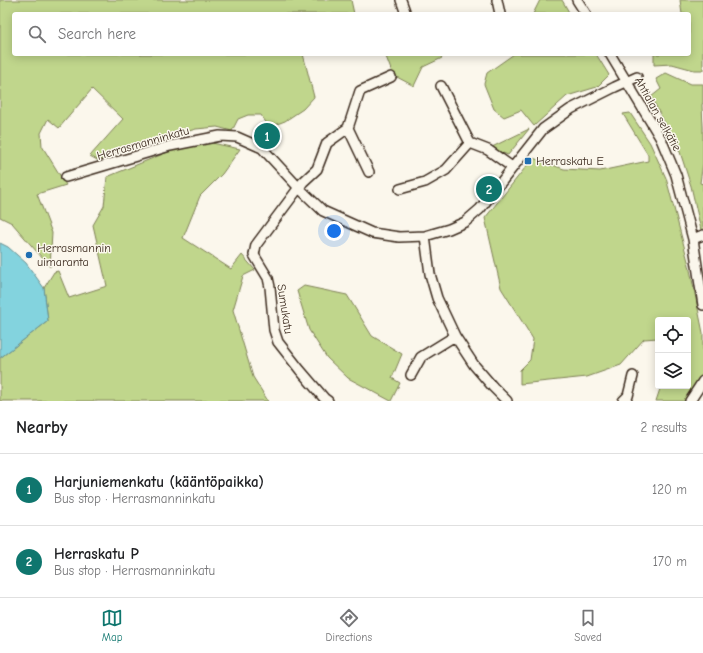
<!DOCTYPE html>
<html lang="en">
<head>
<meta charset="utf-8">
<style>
	:root { --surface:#fff; --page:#f2f2f2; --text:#202124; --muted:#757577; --line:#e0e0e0; --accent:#0f766e }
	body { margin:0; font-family:"Comic Neue",sans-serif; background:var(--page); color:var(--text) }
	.controls { position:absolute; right:12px; bottom:12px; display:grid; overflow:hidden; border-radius:4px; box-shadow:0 2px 10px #0003 }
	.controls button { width:36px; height:36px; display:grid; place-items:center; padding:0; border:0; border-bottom:1px solid var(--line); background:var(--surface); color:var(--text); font:20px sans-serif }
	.you { position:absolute; left:334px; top:231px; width:14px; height:14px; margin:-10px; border:3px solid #fff; border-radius:50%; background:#1a73e8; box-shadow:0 0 0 6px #1a73e833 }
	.badge { display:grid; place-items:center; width:26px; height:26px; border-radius:50%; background:var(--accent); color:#fff; font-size:13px; font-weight:700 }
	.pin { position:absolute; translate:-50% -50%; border:2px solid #fff; box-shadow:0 1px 4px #0006 }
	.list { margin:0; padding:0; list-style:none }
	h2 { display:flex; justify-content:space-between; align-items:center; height:52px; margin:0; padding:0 16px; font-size:17px }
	h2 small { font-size:13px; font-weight:400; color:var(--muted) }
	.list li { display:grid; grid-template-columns:26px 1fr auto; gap:12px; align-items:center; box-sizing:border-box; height:72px; padding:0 16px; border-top:1px solid var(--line) }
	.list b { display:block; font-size:15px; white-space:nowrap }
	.list p { margin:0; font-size:13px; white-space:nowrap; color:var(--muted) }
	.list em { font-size:13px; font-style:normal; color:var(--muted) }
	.icon { flex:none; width:22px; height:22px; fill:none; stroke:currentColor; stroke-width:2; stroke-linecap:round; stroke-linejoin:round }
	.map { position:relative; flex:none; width:703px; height:401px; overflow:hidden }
	.search { position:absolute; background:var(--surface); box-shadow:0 2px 10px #0003; left:12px; right:12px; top:12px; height:44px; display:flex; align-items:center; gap:10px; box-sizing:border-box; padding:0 14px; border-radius:4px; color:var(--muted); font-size:15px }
	.sheet { height:196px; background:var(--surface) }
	nav { display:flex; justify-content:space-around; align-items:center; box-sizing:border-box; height:56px; border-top:1px solid var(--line); background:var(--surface); font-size:11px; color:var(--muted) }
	nav a { display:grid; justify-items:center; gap:2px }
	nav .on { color:var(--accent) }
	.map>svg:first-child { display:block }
	.green { fill:#c0d68c; stroke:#7e8055 }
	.water { fill:#83d3de; stroke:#668f91 }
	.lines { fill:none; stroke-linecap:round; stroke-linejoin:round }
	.minor-casing { stroke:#3b2a1e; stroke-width:12 }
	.minor { stroke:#fbf7ec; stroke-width:9 }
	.poi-dot { fill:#1f6fb2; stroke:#fbf7ec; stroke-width:1.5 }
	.labels { text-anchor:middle; stroke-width:3; stroke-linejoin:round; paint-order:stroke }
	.street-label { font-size:12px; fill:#3b2a1e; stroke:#fbf7ec }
	.poi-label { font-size:12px; fill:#3b2a1e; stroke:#fbf7ec; text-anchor:start }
</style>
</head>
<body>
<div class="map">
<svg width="703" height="401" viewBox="0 0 703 401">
	<rect width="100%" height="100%" fill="#fbf7ec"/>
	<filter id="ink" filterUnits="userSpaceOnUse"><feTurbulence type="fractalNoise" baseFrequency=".025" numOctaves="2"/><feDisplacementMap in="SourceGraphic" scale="8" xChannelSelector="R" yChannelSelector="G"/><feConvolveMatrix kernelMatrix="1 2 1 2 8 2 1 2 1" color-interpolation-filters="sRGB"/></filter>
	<g filter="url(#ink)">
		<path class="green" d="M0 0H351L354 14H14V54H303L314 97 303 109 285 121 269 127 261 115H248L238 119 232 131 217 127 196 129 111 153 99 161 90 156 123 119 92 89 59 128 48 119 41 133 42 146 66 185 37 194 52 233 50 267 12 223 0 217Z
			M540 0H562L570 14H533Z
			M680 0H703V70H694L672 64 654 65V54H689V14H682Z
			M385 54H440L442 58 423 67 414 86 393 75Z
			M514 54H596L609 75 597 87 567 96 534 126 521 110 504 117 494 109 484 84 487 73Z
			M666 73 690 84H703V102L702 105 703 127V163L700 183 703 184V230H701L691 186 680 152 651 97 661 89 656 79Z
			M630 113 650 143 666 178 689 265 703 333V376L687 401H656L661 386H688V320H658V338L644 339 621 365 587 377 520 384V370L530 360 533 339 501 288 485 218 533 158 564 169 600 171 648 161V155L623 114Z
			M529 129 508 155 490 148Z
			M195 143H212L240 149 222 174 200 196 183 238 231 269 242 255 255 270 243 276 233 310 253 377 268 401H0V358L48 321 44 288 54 272 58 271 69 298 107 286 93 225 104 206 107 177 175 149Z
			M304 286 347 295 372 336 402 354 392 378 400 383 391 401 348 378 327 358 309 330 297 291Z"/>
		<path class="water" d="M0 243 8 247 26 263 44 288 48 321 0 358Z"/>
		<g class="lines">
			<defs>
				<path id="minor" d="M401 0 406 14
					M497 0 500 14
					M577 0 586 14
					M610 54 661 139 676 175 693 239 703 305
					M441 86 470 143
					M348 128 360 91 391 77
					M348 128 369 172
					M470 143 488 150 512 167
					M66 177 86 171 170 146 220 136 237 137 262 148 299 188 323 211 372 233 399 237 425 236 449 229 465 222 480 209 543 129 571 109 615 87 637 77
					M400 189 425 182 446 170 470 143
					M425 236 430 274 437 298 455 336 474 365 493 387 507 401
					M693 239 703 235
					M411 375 421 357 455 336
					M328 401 324 398 300 370 278 342 274 330 270 287 268 278 254 255 256 245 303 182 317 169 327 143 348 128
					M623 401 628 396 633 376
					M690 401 703 381"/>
			</defs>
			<use href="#minor" class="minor-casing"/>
			<use href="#minor" class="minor"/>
		</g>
	</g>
	<g class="poi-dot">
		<rect x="524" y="157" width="8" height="8" rx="2"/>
		<circle cx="29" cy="255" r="4"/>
	</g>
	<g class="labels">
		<g class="street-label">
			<text transform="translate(658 114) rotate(61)" y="4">Ahtialan selkätie</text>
			<text transform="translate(143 143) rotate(-16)" y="4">Herrasmanninkatu</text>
			<text transform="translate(285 309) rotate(81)" y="4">Sumukatu</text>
		</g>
		<g class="poi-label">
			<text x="536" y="165">Herraskatu E</text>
			<text x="37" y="252">Herrasmannin<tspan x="37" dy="14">uimaranta</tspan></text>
		</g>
	</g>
</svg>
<div class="controls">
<button><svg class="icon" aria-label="locate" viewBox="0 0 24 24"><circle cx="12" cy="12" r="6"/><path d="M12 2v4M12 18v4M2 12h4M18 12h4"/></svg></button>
<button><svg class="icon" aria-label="layers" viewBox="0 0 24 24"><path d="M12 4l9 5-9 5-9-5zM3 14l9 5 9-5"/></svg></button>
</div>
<div class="you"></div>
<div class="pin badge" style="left:267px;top:136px">1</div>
<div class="pin badge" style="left:489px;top:189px">2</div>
<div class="search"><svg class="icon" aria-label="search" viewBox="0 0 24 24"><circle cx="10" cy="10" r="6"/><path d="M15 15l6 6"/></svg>Search here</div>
</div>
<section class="sheet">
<h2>Nearby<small>2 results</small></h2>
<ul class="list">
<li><span class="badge">1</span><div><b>Harjuniemenkatu (kääntöpaikka)</b><p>Bus stop · Herrasmanninkatu</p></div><em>120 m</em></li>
<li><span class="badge">2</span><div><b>Herraskatu P</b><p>Bus stop · Herrasmanninkatu</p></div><em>170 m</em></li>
</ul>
</section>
<nav>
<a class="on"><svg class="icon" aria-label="map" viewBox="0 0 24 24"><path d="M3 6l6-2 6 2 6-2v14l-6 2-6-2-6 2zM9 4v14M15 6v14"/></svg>Map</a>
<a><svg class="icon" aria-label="directions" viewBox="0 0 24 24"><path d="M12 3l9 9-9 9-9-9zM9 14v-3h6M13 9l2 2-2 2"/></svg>Directions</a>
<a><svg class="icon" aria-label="saved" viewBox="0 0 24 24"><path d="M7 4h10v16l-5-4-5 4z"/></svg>Saved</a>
</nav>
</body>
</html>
